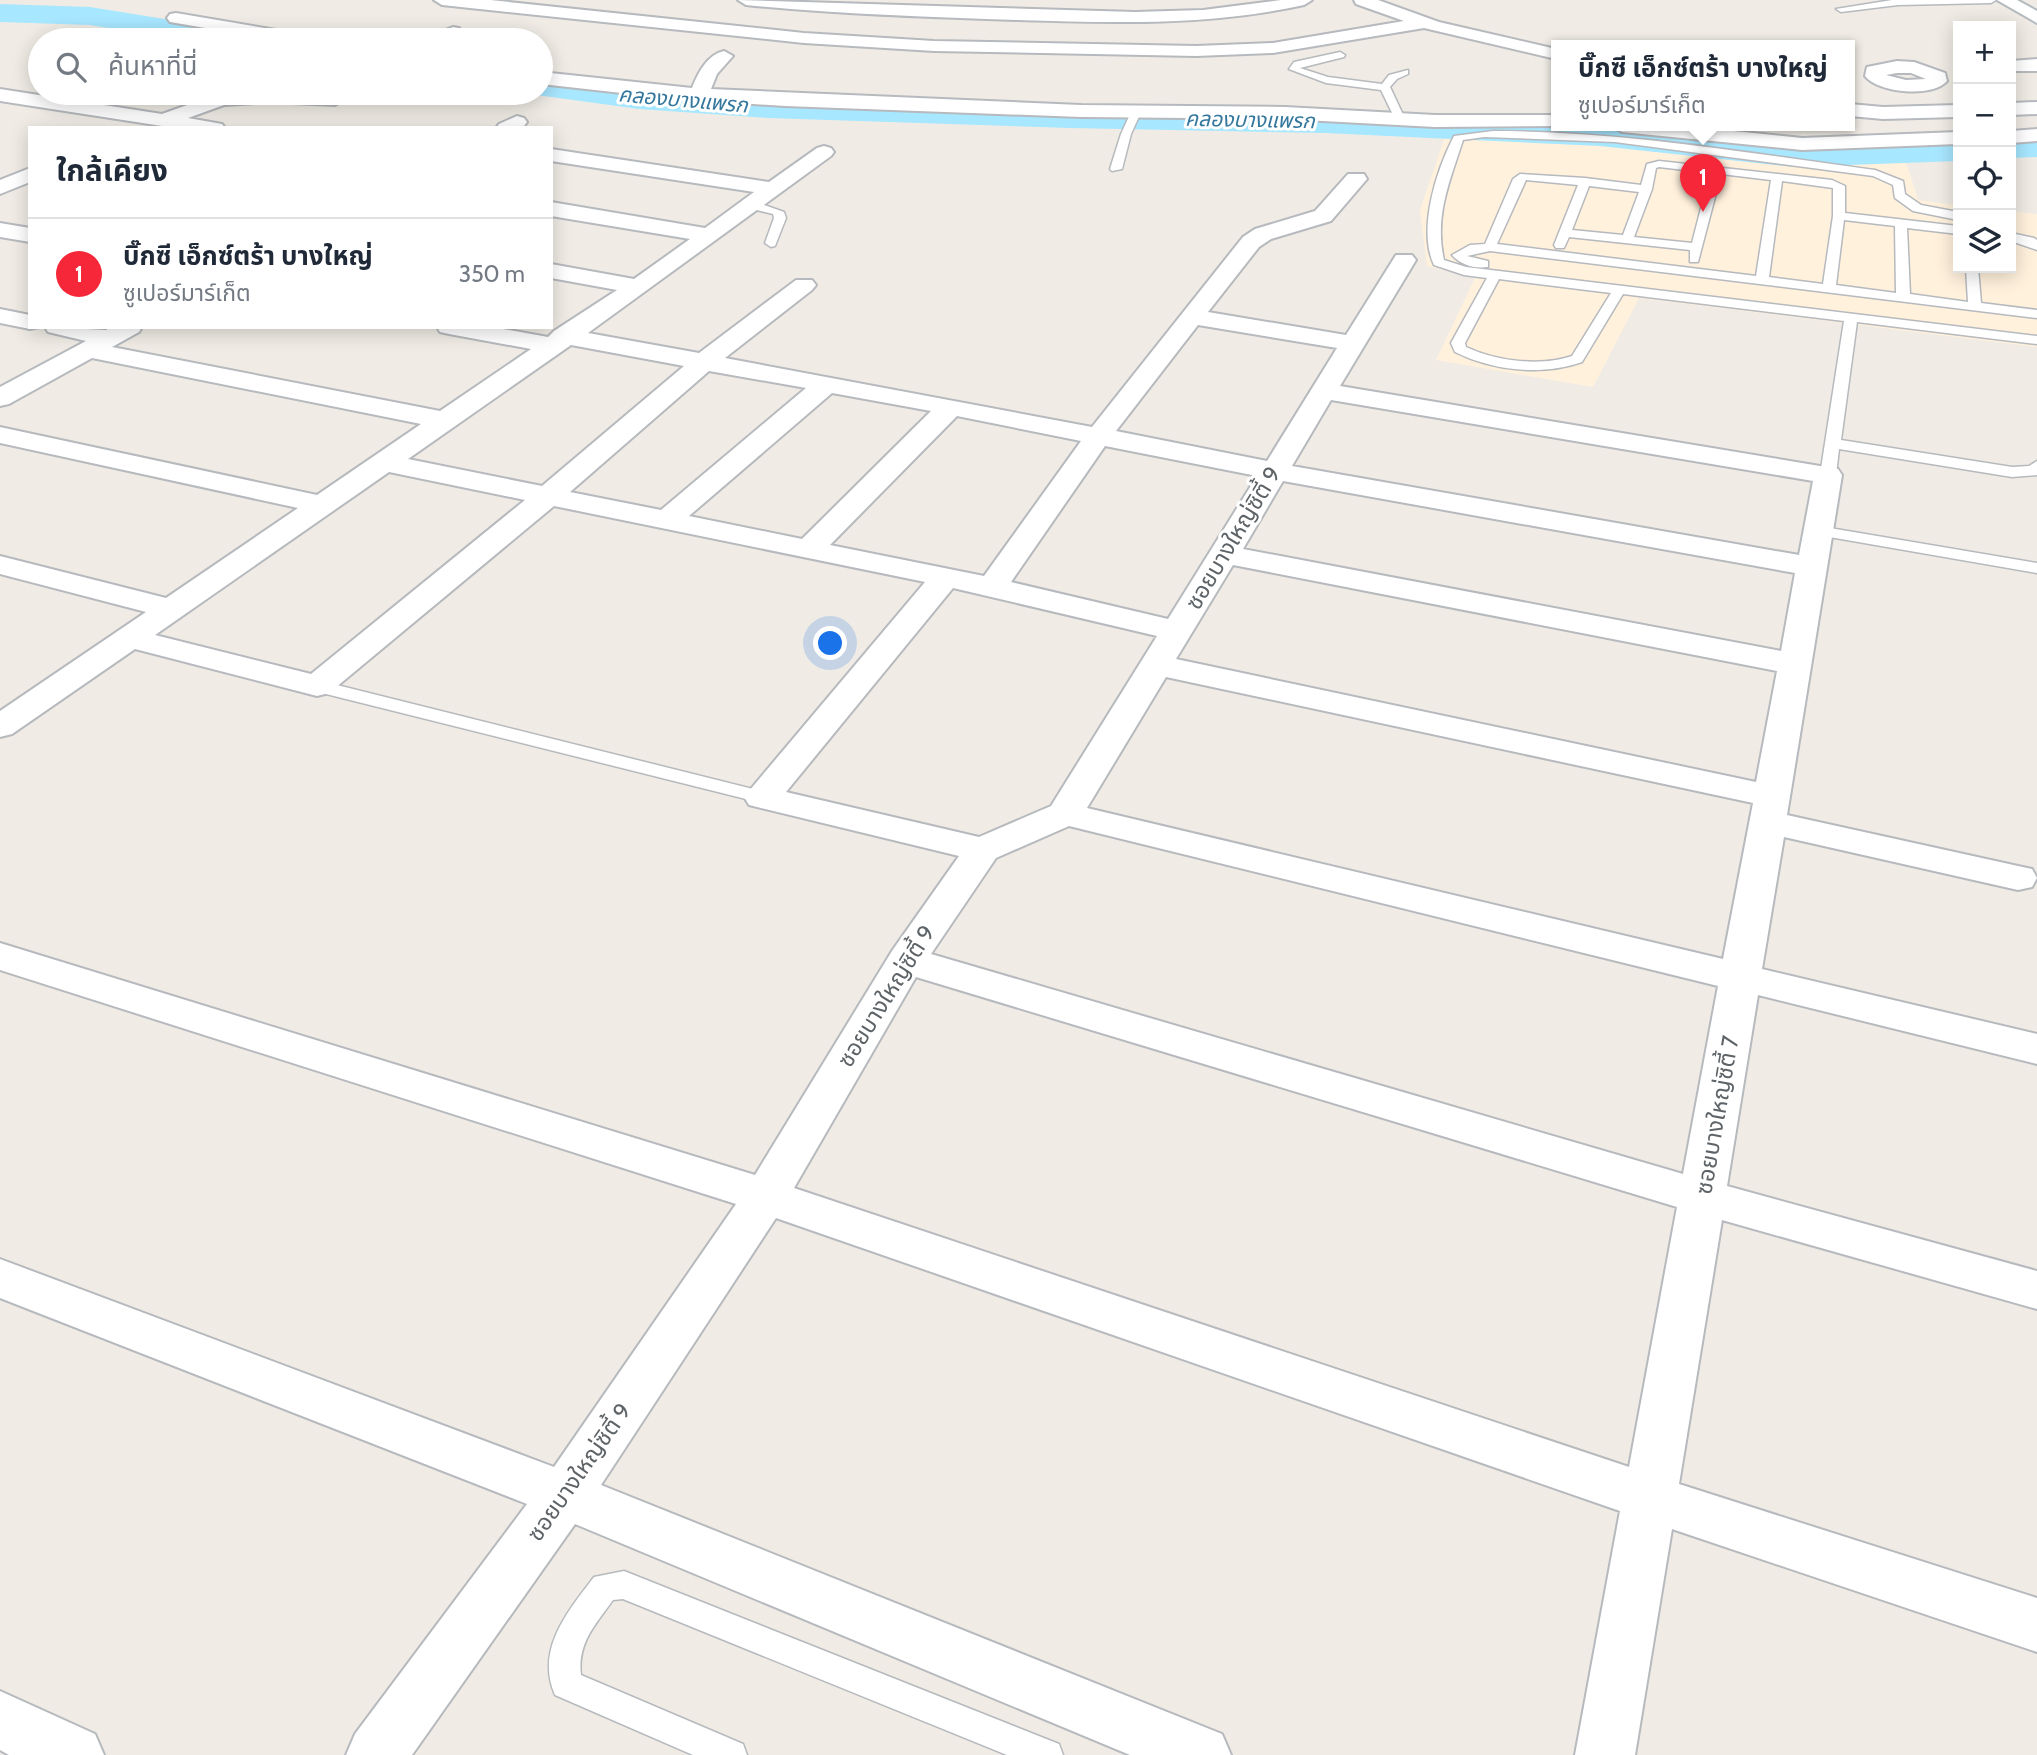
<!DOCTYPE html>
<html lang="th">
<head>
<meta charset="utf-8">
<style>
	:root { --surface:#fff; --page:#f2f2f3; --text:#1f2937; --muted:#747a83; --line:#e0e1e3; --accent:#f52739 }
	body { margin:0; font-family:Cabin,"Noto Sans Thai",sans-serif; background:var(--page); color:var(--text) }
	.controls { position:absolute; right:21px; top:21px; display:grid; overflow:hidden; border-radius:0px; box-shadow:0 4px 18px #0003 }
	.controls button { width:63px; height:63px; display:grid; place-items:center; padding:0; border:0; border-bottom:2px solid var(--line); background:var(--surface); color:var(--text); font:35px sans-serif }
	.you { position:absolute; left:831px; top:644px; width:24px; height:24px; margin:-18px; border:5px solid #fff; border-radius:50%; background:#1a73e8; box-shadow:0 0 0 10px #1a73e833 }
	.badge { display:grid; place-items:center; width:46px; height:46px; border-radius:50%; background:var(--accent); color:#fff; font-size:23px; font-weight:700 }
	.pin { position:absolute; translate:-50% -58px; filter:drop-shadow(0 2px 4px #0008) }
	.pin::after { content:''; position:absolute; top:37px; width:24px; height:21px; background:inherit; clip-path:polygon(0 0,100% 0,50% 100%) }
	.popup { position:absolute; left:1551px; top:40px; width:304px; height:91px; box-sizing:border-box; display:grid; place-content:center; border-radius:0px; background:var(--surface); filter:drop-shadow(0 2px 5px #0005); font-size:23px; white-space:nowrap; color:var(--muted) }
	.popup b { font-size:26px; color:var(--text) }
	.popup::after { content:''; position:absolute; left:50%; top:100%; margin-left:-14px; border:14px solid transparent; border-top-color:var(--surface) }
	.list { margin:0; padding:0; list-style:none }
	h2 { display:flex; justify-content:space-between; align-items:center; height:91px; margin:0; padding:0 28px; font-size:30px }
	h2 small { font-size:23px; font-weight:400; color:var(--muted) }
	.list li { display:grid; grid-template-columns:46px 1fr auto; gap:21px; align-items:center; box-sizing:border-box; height:112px; padding:0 28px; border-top:2px solid var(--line) }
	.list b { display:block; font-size:26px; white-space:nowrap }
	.list p { margin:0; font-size:23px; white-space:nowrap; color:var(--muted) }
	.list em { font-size:23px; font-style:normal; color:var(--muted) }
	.icon { flex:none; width:38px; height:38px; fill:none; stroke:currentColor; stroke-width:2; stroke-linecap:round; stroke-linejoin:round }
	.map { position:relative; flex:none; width:2037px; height:1755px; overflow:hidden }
	.search { position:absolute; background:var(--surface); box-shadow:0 4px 18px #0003; left:28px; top:28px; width:525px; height:77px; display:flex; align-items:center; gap:18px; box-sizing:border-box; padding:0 24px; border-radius:38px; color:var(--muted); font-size:26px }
	.panel { position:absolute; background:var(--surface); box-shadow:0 4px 18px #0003; left:28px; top:126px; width:525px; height:203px; border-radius:0px }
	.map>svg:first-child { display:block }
	.commercial { fill:#fff1dc }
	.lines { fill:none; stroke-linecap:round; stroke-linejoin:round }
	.river { fill:#a7e7ff; fill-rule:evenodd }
	.lane-casing { stroke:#b6b9bd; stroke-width:3 }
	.street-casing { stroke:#b6b9bd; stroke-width:4 }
	.secondary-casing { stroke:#b4babe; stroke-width:4 }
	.lane { fill:#fff; fill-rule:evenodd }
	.street { fill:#fff; fill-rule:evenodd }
	.secondary { fill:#fff; fill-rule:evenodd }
	.labels { text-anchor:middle; stroke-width:6; stroke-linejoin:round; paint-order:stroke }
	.far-water-label { font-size:21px; font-style:italic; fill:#34789d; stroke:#fff }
	.street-label { font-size:23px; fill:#5d6367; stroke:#fff }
</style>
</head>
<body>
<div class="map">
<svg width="2037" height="1755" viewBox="0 0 2037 1755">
	<rect width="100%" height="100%" fill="#f0ece5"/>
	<path class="commercial" d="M1551 132 1799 159 1904 155 1918 200 1958 205V268H2011V211L2037 214V347L1639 298 1593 387 1436 360 1475 278 1427 266 1420 210 1446 134Z"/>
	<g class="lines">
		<path class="river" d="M0 4 90 7 239 31 250 33 255 40H182L90 25 0 22Z
			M541 77C801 108 1062 105 1323 111 1401 113 1478 119 1556 122V126H1618L1794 145 1958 139V161L1794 167 1600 146 1325 133 1070 128 768 118 639 109 529 94 541 93Z
			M2037 135V157L2011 158V136Z"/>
		<defs>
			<path id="lane" d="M1892 0H1996L1991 3 1898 5 1841 12 1836 9Z
				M1340 52 1345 55 1344 57 1300 68 1328 77 1382 84 1389 75 1408 70V74L1397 79 1390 87 1405 119 1404 121H1396L1381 90 1326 83 1289 69 1294 62Z
				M1132 110 1141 112 1131 134 1122 169 1112 171 1110 169 1121 134Z
				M1493 131C1622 131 1748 153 1875 170L1903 181 1905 194 1921 205 1958 212V220L1913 211 1895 198 1893 185 1873 176 1615 142 1484 137 1463 140C1450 181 1434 216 1444 260L1466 267 2037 336V344L1857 322 1841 440 2012 467 2029 466 2037 461V475L2012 477 1839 449 1836 475 1828 480 1822 478 1820 475 1844 321 1623 294 1582 362C1542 376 1493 371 1455 352L1451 343 1487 278 1464 275 1434 265C1417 229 1437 169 1454 136ZM1499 279 1611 293 1572 356C1540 367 1496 361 1466 347L1465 343Z
				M1659 161 1832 180 1845 186V213L1958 226V234L1907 228 1910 294 1968 302 1966 268H1978L1981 303 2037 310V318L1490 251 1467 256 1488 261V267C1474 269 1461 265 1452 255L1470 245 1485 244 1513 179 1520 174 1585 178 1641 185 1647 164ZM1659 167 1710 173 1692 243 1634 237 1652 189 1656 168ZM1721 174 1771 180 1756 276 1497 244 1526 180 1578 185 1554 245 1556 248H1564L1569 237 1690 250V262H1698ZM1782 181 1833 188V216L1823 284 1769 277ZM1589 186 1639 192 1623 235 1572 230ZM1844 220 1895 226 1896 293 1836 285Z
				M748 202H756L784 212 786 218 775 246 771 247 765 243 774 218 773 214 748 208Z
				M2011 233 2034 238 2037 240V250L2011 241Z
				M1818 526 2037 563V573L1812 534 1810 531 1812 528Z
				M317 680 769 793 772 797 769 801 762 803 310 690 308 686Z
				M624 1571 1059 1744 1063 1755H1007L623 1599 613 1600C596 1624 577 1643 581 1675L743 1744 747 1755H693L555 1695C535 1650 568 1611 594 1577Z"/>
			<path id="street" d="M434 0H490L804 33 934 41 1196 46 1273 43 1404 21 1356 4 1354 0H1378L1439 22 1556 49V59L1424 28 1273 53 1196 56 934 51 804 43 442 5Z
				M738 0 1135 12 1203 10 1281 0H1312L1304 5C1209 26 1114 23 1017 20 927 17 836 14 746 5Z
				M176 13 306 35 315 40H276L170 22 167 18 170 14Z
				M453 27 459 28 462 32C453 43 439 41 426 40L429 36Z
				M114 30 132 40 108 39 105 35Z
				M724 51 733 56 717 74 711 89 1081 105 1285 107 1435 115H1556V126H1559L1435 127 1285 119 1081 117 785 106 676 99 541 84V72L692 88C698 73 707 55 724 51Z
				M2037 59V71H2011V61Z
				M1897 61 1914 62 1945 73 1947 81C1933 98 1878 93 1865 76L1867 67ZM1897 73H1911L1926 79 1906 80 1886 75Z
				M0 89 162 114 221 93H335L345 99 335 105 271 102 224 105 188 118 222 124 225 128H175L0 101Z
				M2037 102V114L2011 115V103Z
				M1850 104 1883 107 1958 105V117L1883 119 1850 116Z
				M517 116 524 118 527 122 524 126 496 128 499 124Z
				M1612 126H1685L1802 138 1958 132V144L1802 150 1622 132Z
				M2037 129V141L2011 143V131Z
				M824 146 831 148 834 152 831 156 588 333 699 353 796 280H812L816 285 812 290 725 358 1092 427 1243 237 1255 229 1315 211 1348 174H1364L1367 179 1331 221 1271 239 1259 247 1208 312 1346 335 1396 255H1412L1416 260 1340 386 1838 469 1842 475 1787 815 2018 866 2032 869 2037 878 2032 887 2018 890 1784 837 1762 969 2037 1034V1064L1758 995 1727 1186 2037 1271V1309L1722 1220 1679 1484 2037 1598V1652L1672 1529 1635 1755H1575L1620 1511 776 1218 601 1485 1222 1734 1231 1755H1130L575 1524 412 1755H346L355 1734 527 1504 0 1298V1259L554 1467 736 1204 0 970V943L755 1175 892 951 959 856 749 805 744 797 925 582 554 506 329 693 317 696 135 649 12 734 0 737V711L146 612 0 574V556L166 598 298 508 0 443V427L317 495 421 424 92 358 9 404 0 406V387L86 341 48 332 45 327 106 330 111 327H142L139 332 112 347 440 411 531 349 449 334 440 332 437 327H492L548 337 554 331 617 290 551 278V264L634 279 690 239 551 216V202L705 228 754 192 551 161V149L769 182 817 148ZM1198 325 1337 348 1267 461 1116 431ZM571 345 684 366 542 486 408 459ZM709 371 806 388 661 510 570 492ZM832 393 931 411 802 539 689 516ZM1331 400 1813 481 1799 555 1292 466ZM957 416 1081 441 984 576 830 545ZM1105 446 1257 476 1168 619 1011 582ZM389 472 525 500 311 674 155 635ZM1283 481 1795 573 1781 651 1243 549ZM1233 565 1777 671 1756 782 1176 659ZM953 588 1157 636 1051 806 979 837 786 792ZM1166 677 1753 803 1723 959 1087 808ZM1069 826 1718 986 1683 1174 931 954 996 858ZM916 977 1677 1207 1629 1467 794 1188Z
				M30 168V182L0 194V180Z
				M0 223 30 228V242L0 237Z
				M0 309 30 315V327H39L30 329 0 323Z
				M0 1691 95 1734 104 1755H9L0 1750Z"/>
			<path id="secondary" d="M1997 0H2017L2037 11V23Z"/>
		</defs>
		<use href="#lane" class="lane-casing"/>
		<use href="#street" class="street-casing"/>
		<use href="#secondary" class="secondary-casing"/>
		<use href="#lane" class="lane"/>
		<use href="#street" class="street"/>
		<use href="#secondary" class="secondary"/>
	</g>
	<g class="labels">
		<g class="far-water-label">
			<text transform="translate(683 100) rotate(5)" y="7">คลองบางแพรก</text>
			<text transform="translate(1250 120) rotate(1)" y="7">คลองบางแพรก</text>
		</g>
		<g class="street-label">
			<text transform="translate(1233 538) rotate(-59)" y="8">ซอยบางใหญ่ซิตี้ 9</text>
			<text transform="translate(886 996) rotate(-58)" y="8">ซอยบางใหญ่ซิตี้ 9</text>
			<text transform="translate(1717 1115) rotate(-80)" y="8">ซอยบางใหญ่ซิตี้ 7</text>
			<text transform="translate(579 1472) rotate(-55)" y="8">ซอยบางใหญ่ซิตี้ 9</text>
		</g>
	</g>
</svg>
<div class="controls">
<button>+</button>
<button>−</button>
<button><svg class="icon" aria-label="locate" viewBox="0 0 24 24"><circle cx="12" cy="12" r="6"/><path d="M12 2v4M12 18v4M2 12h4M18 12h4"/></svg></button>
<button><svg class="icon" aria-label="layers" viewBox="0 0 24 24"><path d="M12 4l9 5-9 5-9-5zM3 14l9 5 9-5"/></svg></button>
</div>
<div class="you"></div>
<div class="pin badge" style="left:1703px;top:212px">1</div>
<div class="popup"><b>บิ๊กซี เอ็กซ์ตร้า บางใหญ่</b>ซูเปอร์มาร์เก็ต</div>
<div class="search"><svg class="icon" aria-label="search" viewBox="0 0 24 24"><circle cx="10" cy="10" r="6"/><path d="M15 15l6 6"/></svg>ค้นหาที่นี่</div>
<section class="panel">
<h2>ใกล้เคียง<small></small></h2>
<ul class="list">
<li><span class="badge">1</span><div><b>บิ๊กซี เอ็กซ์ตร้า บางใหญ่</b><p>ซูเปอร์มาร์เก็ต</p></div><em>350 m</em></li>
</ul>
</section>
</div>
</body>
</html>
